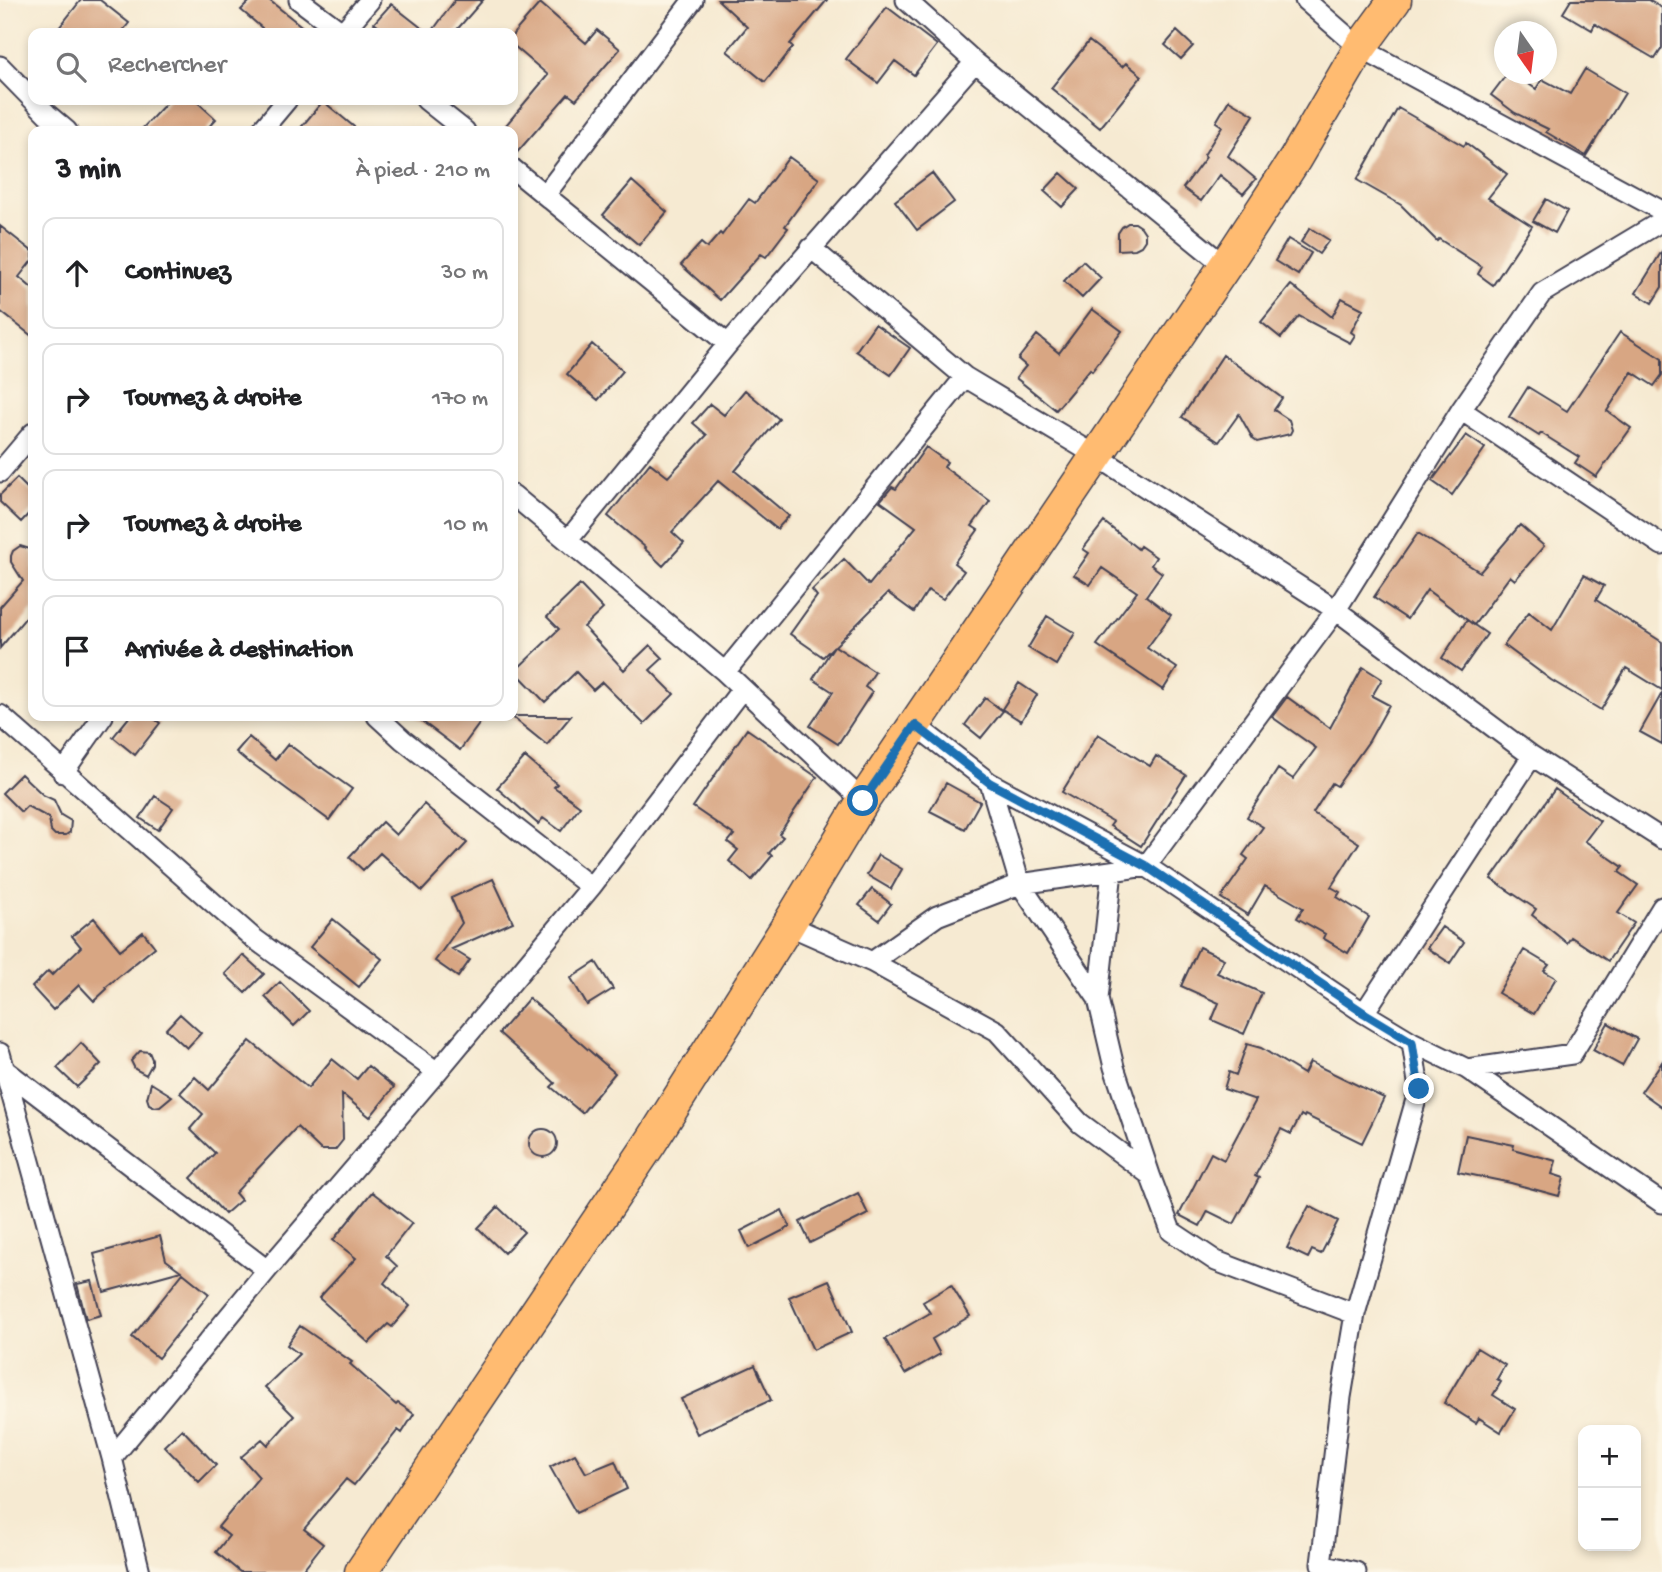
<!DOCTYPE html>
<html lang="fr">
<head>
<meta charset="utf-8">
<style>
	:root { --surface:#fff; --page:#f2f2f2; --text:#202124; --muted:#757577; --line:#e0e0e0 }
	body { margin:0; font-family:"Gochi Hand",sans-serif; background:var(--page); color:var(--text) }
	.controls { position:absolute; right:21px; bottom:21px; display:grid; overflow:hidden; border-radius:14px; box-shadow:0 4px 10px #0003 }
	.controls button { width:63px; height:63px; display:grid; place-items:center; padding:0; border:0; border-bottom:2px solid var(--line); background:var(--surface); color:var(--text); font:35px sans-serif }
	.compass { position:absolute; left:1494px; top:21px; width:63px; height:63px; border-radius:50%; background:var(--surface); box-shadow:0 4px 10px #0003; rotate:166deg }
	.stop { position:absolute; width:21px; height:21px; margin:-16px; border:5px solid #1f6fb2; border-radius:50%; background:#fff }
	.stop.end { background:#1f6fb2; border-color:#fff; box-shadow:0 2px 7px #0008 }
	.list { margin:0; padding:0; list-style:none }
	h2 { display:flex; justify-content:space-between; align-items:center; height:91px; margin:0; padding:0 28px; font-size:30px }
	h2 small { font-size:23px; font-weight:400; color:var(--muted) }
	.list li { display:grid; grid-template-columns:46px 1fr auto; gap:21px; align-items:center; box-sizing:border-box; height:112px; margin:0 14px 14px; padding:0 14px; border:2px solid var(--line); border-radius:14px }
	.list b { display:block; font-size:26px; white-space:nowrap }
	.list em { font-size:23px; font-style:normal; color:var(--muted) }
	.icon { flex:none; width:38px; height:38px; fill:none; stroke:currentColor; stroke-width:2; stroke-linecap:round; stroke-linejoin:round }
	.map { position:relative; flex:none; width:1662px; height:1572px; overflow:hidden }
	.search { position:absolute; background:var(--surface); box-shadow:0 4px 10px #0003; left:28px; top:28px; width:490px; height:77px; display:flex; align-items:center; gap:18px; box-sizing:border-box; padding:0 24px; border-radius:14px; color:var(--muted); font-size:26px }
	.panel { position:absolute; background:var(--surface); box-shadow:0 4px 10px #0003; left:28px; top:126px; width:490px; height:595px; border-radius:14px }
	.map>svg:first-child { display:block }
	.building { fill:#d8a683 }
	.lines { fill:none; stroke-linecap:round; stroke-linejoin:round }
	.minor-casing { stroke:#424052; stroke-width:23 }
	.primary-casing { stroke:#424052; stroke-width:35 }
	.minor { stroke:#fff; stroke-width:19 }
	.primary { stroke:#ffbb71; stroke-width:32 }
	.route { stroke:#1f6fb2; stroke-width:9 }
</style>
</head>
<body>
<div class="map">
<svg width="1662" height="1572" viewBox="0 0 1662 1572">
	<rect width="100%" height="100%" fill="#fcf5e5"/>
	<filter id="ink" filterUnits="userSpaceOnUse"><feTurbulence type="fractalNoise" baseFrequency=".0143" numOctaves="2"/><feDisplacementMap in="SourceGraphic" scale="14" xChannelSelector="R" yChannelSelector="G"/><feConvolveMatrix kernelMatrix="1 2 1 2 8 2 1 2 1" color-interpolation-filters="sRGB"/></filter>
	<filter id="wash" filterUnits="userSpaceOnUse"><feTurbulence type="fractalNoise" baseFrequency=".00686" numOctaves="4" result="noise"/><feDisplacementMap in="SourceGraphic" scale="28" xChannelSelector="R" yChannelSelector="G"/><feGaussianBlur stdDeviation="1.57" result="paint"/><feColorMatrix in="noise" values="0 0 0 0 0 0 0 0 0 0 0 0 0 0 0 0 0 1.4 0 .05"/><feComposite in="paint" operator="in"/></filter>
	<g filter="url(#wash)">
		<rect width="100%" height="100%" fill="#f6ead2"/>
		<g id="blocks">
			<path class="building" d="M81 0H100L129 23 121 33H55Z
				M251 0H269L310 33H262V28L241 10Z
				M455 0H483L454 33H431Z
				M718 0H827L790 44 793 47 765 82 727 51 747 27Z
				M1571 0H1648L1662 8V48L1655 59 1595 24 1592 30 1563 13Z
				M540 3 586 43 597 30 620 49 576 100 568 94 513 157V131H501L548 75 513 45V34Z
				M391 4 428 33H387L374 23Z
				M887 7 937 45 914 75 895 61 878 83 846 59Z
				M1177 31 1193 46 1181 59 1165 45Z
				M1089 41 1122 67 1126 63 1142 76 1100 128 1051 88Z
				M1585 69 1625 93 1586 156 1546 132 1548 129 1515 113 1491 95 1507 74H1514L1536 89 1542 79 1570 94Z
				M169 100H195L216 119 205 131H140Z
				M1229 100 1254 115 1228 156 1256 179 1243 194 1220 175 1201 201 1183 188 1206 157 1204 155 1222 126 1216 122Z
				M323 101 359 131H298Z
				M1398 108 1464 146 1466 143 1507 174 1488 198 1532 226 1493 285 1478 274 1482 267 1439 239 1437 241 1401 205 1357 180Z
				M789 157 819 179 785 226 788 228 766 257 761 254 720 300 681 265 701 243 707 248 720 233 722 235 749 199 755 203Z
				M932 173 954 202 917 230 895 201Z
				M1061 173 1079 189 1062 207 1044 191Z
				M632 181 667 212 639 245 603 215Z
				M1546 199 1567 211 1555 233 1533 221Z
				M1128 223H1135L1141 227 1145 233V240L1141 246 1135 249 1118 250V233L1122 227Z
				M0 226 33 252V259L19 277 33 289V337L0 311Z
				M1310 228 1329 240 1319 254 1301 242Z
				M1288 239 1311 253 1298 275 1275 261Z
				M1662 251V287L1652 303 1636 293Z
				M1083 261 1101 278 1082 298 1064 281Z
				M1291 285 1332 317 1342 298 1363 309 1351 332 1355 335 1350 343 1299 316 1281 338 1261 322Z
				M1092 309 1122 331 1092 371 1090 369 1056 410 1016 378 1026 366 1018 359 1037 335 1059 353Z
				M875 324 910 348 891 375 856 351Z
				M1620 332 1662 359V375L1654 386 1632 372 1607 411 1631 428 1596 477 1575 463 1579 457 1541 433 1539 436 1509 417 1528 387 1567 411Z
				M592 344 623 371 598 400 567 374Z
				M1223 355 1282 398 1274 410 1289 420 1292 430 1290 434 1257 442 1253 439 1239 414 1219 442 1182 417Z
				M745 390 779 419 735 471 789 516 777 529 718 481 672 532 684 543 663 566 644 548 645 547 608 516 650 463 668 477 707 435 693 423 710 404 724 415Z
				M1466 435 1485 448 1452 495 1432 481Z
				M926 447 947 462 944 467 990 501 972 526 978 530 954 563 964 571 943 599 928 590 914 612 888 593 835 646 875 672 865 687 872 692 838 744 810 726 833 692 813 679 834 646 823 657 790 634 817 596 812 590 844 559 869 585 916 527 880 501 892 487 896 489Z
				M17 478 33 494V509L21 522 0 502V495Z
				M1104 522 1138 549 1140 546 1156 557 1151 565 1162 573 1146 596 1171 615 1147 648 1177 668 1163 690 1097 645 1137 592 1102 568 1090 585 1074 575 1089 553 1083 549Z
				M1520 525 1544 546 1515 580 1510 576 1474 625 1427 590 1407 619 1374 597 1418 533 1480 572Z
				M20 546 30 549 33 555V609L0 648V607L23 581 11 562V556L13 551Z
				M1584 575 1604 586 1596 600 1662 642V690L1626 668 1601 710 1551 680 1504 645 1529 612 1552 630Z
				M580 585 603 609 584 627 624 670 650 645 663 658 650 670 674 694 644 724 602 682 593 690 576 672 545 702 515 671 559 629 547 617Z
				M1047 616 1075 633 1056 665 1028 648Z
				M1467 620 1487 634 1461 671 1442 658Z
				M1363 667 1382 679 1372 696 1389 705 1369 741 1337 786 1332 783 1313 813 1359 843 1331 887 1340 892 1337 897 1369 917 1348 953 1323 938 1325 934 1297 918 1303 908 1265 886 1248 915 1221 898 1248 859 1243 855 1263 827 1247 817 1278 769 1293 779 1316 748 1272 717 1287 697 1330 728Z
				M1019 683 1037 695 1021 721 1002 709Z
				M1662 693V744L1640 732Z
				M985 698 1003 711 981 738 965 725Z
				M130 716H150L160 723 135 755 113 737Z
				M415 716H485L460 750Z
				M511 716H571L547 745Z
				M747 729 817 777 779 834 783 837 769 853 772 856 752 880 729 861 738 850 728 842 734 835 693 807Z
				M1098 734 1150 766 1156 756 1186 775 1141 846 1110 826 1113 822 1062 792Z
				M249 737 275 760 288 744 320 768 321 767 352 789 329 820 250 762 249 763 236 752Z
				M525 757 557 784 554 787 580 806 561 831 543 818 538 824 497 788Z
				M21 774 43 795 54 800 61 815 71 821 70 832 66 835H55L51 831 49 818 27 806 21 812 2 793Z
				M946 783 980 802 965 829 930 811Z
				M1555 789 1600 821 1585 841 1623 867 1619 872 1638 885 1618 913 1634 923 1608 961 1571 937 1567 943 1532 915 1536 909 1491 879Z
				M155 796 173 808 158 830 140 818Z
				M424 804 467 843 422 891 380 853 363 870 349 857 382 822 396 835Z
				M878 855 902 869 891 889 867 875Z
				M493 879 513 922 452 949 470 960 458 977 435 961 462 923 451 898Z
				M872 889 891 904 879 920 859 905Z
				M94 918 120 950 143 932 155 947 106 987 107 989 94 1001 79 985 53 1010 32 987 48 971 52 975 81 947 72 936Z
				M333 919 382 959 359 987 310 947Z
				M1442 927 1464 942 1450 963 1427 948Z
				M1199 947 1224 959 1217 973 1262 993 1244 1034 1212 1020 1219 1003 1181 986Z
				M1524 950 1549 965 1544 971 1556 978 1534 1014 1498 993Z
				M243 955 264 974 245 993 225 974Z
				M596 962 613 989 587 1005 571 978Z
				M280 982 309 1011 294 1026 265 997Z
				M529 998 615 1073 582 1113 551 1087 555 1083 499 1033Z
				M180 1014 201 1033 187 1048 166 1029Z
				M1608 1023 1637 1039 1622 1066 1593 1050Z
				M250 1041 308 1088 332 1059 357 1079 368 1066 394 1087 370 1117 342 1094 343 1140 335 1150H321L297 1127 235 1193 241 1200 225 1214 191 1178 215 1153 190 1129 203 1114 180 1093 195 1077 209 1090Z
				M81 1043 101 1064 77 1087 57 1068Z
				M1247 1044 1261 1048 1304 1074 1310 1062 1384 1098 1362 1143 1305 1115 1304 1117 1301 1115 1291 1134 1281 1129 1255 1176 1259 1178 1234 1224 1208 1211 1200 1226 1179 1215 1211 1153 1224 1160 1256 1100 1224 1089 1229 1072 1236 1075Z
				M140 1051 149 1052 152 1059V1064L146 1075 135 1069 131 1061Z
				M1662 1062V1107L1641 1092Z
				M151 1083 172 1096 160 1106 155 1107 149 1104 147 1098Z
				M529 1143a14 14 0 1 1 28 0a14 14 0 1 1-28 0Z
				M1466 1135 1514 1145 1513 1149 1556 1161 1552 1174 1564 1178 1559 1196 1511 1183 1458 1172Z
				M372 1192 412 1223 386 1256 397 1266 384 1283 410 1306 392 1327 388 1324 369 1343 319 1298 356 1258 333 1240Z
				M858 1193 868 1214 810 1243 800 1222Z
				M1309 1206 1338 1221 1321 1254 1312 1250 1308 1258 1287 1248Z
				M498 1207 524 1232 504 1253 478 1228Z
				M782 1210 790 1227 749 1248 741 1231Z
				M160 1236 166 1260 181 1271 104 1292 94 1254Z
				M183 1273 209 1294 158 1358 132 1337Z
				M829 1280 852 1332 813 1350 789 1297Z
				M92 1281 101 1315 86 1319 77 1284Z
				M951 1285 970 1316 932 1339 940 1354 905 1374 885 1339 930 1313 923 1302Z
				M300 1326 352 1362 350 1364 396 1405 398 1403 414 1414 402 1433 398 1430 354 1485 346 1479 304 1529 323 1544 301 1572H240L216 1552 229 1536 218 1527 259 1477 241 1457 262 1439 268 1445 294 1416 265 1387 299 1354 287 1345Z
				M1477 1348 1505 1365 1497 1379 1501 1382 1493 1395 1515 1409 1501 1432 1479 1418 1476 1423 1444 1403Z
				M755 1365 771 1400 697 1434 681 1399Z
				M182 1429 216 1465 199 1482 164 1446Z
				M575 1454 586 1473 615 1461 627 1489 576 1513 550 1467Z"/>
		</g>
	</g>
	<g filter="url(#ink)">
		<use href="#blocks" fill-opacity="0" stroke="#424052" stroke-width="2"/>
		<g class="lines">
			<defs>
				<path id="minor" d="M299 0 343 33
					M906 0 975 62 1225 266
					M1305 0 1360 48 1662 211
					M342 33 370 0
					M0 66 47 114 67 131
					M426 100 465 131
					M261 131 287 100
					M513 169 728 344
					M545 195 693 0
					M811 248 965 377 1097 456 1336 610 1532 756 1662 839
					M1461 410 1662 545
					M0 472 33 433
					M513 495 725 672 863 801
					M568 540 728 344 975 62
					M725 672 965 377
					M0 715 252 937 437 1072
					M377 716 403 740 591 887
					M915 725 990 783 1146 866 1364 1013 1412 1042 1467 1069 1662 1203
					M63 773 103 716
					M990 783 1020 884 1098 999
					M1112 871 1098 999 1114 1067 1150 1175
					M788 925 872 962 997 1031 1080 1123 1150 1175 1171 1231 1216 1261 1355 1314
					M872 962 937 916 1020 884 1146 866 1336 610 1461 410 1542 293 1662 221
					M1364 1013 1532 756
					M0 1053 112 1458 140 1572
					M1467 1069 1572 1054 1662 907
					M5 1070 267 1270
					M112 1458 267 1270 437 1072 591 887 742 689
					M1356 1572 1321 1564 1341 1397 1355 1314 1419 1089 1412 1042"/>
				<path id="primary" d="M361 1572 651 1142 788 925 863 801 1225 266 1295 159 1360 48 1395 0"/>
			</defs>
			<use href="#minor" class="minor-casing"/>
			<use href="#primary" class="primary-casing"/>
			<use href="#minor" class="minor"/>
			<use href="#primary" class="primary"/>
		</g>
	</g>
	<g class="lines" filter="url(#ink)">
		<path class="route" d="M863 801 915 725 990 783 1146 866 1364 1013 1412 1042 1419 1089"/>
	</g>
</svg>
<div class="controls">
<button>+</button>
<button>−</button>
</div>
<svg class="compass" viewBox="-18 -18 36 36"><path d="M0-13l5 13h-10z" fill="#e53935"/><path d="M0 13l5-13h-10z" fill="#757577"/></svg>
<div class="stop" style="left:863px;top:801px"></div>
<div class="stop end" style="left:1419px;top:1089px"></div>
<div class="search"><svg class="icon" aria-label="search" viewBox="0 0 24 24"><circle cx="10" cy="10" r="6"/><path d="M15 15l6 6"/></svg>Rechercher</div>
<section class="panel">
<h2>3 min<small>À pied · 210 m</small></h2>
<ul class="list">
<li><svg class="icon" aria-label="ahead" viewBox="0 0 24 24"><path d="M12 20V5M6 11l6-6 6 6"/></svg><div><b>Continuez</b></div><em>30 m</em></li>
<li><svg class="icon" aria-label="right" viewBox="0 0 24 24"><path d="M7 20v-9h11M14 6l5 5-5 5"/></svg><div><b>Tournez à droite</b></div><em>170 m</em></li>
<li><svg class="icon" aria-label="right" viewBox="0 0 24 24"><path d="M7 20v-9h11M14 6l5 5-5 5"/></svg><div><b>Tournez à droite</b></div><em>10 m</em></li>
<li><svg class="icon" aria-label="arrive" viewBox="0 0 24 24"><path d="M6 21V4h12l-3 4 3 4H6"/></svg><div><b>Arrivée à destination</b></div></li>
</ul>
</section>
</div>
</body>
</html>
